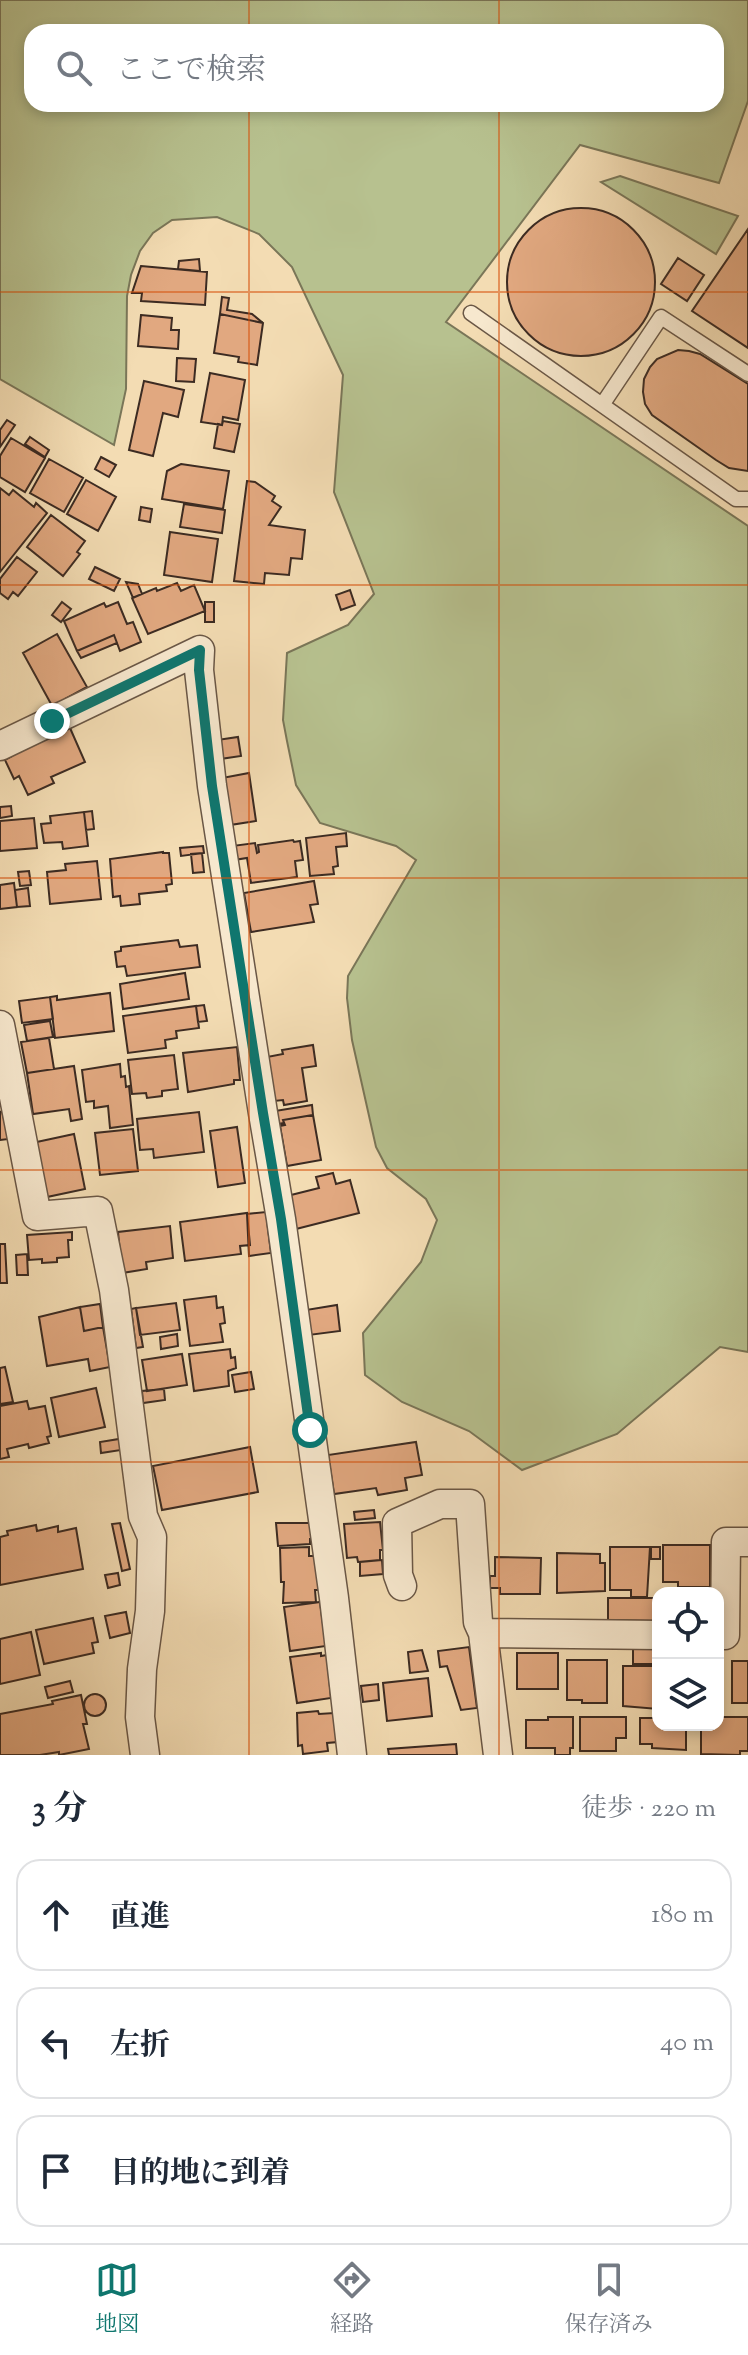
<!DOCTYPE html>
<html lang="ja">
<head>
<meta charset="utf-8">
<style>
	:root { --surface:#fff; --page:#f6f6f7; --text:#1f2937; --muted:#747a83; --line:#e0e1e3; --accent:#0f766e }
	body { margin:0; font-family:"Sorts Mill Goudy","Noto Serif JP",serif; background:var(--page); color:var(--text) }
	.controls { position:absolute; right:24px; bottom:24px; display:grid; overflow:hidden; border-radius:16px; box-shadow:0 4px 12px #0003 }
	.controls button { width:72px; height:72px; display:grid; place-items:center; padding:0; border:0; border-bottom:2px solid var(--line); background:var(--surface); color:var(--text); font:40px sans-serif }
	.stop { position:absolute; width:24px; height:24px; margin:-18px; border:6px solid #0f766e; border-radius:50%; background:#fff }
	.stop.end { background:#0f766e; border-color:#fff; box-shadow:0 2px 8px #0008 }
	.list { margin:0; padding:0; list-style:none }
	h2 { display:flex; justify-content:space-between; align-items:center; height:104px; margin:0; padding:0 32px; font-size:34px }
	h2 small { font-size:26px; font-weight:400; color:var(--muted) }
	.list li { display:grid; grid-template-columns:52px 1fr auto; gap:24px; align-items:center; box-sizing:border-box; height:112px; margin:0 16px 16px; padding:0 16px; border:2px solid var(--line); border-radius:24px }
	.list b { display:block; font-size:30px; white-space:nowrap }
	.list em { font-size:26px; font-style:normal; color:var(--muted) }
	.icon { flex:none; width:44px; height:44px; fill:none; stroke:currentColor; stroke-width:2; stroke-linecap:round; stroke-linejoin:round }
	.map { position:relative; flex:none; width:748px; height:1755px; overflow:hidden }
	.search { position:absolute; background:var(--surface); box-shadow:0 4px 12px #0003; left:24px; right:24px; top:24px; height:88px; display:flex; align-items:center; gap:20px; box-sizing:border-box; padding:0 28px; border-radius:24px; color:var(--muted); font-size:30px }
	.sheet { height:488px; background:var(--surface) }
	nav { display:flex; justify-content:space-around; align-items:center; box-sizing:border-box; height:112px; border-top:2px solid var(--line); background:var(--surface); font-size:22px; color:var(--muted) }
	nav a { display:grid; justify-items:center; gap:4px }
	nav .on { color:var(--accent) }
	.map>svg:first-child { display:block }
	.green { fill:#b7c18f; stroke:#7a7658; stroke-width:2; fill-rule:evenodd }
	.building { fill:#e1a880; stroke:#3c2b22; stroke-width:2 }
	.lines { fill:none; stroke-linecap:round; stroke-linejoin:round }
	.service-casing { stroke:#6a5746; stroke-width:17 }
	.minor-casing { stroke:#6a5746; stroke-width:31 }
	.service { stroke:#f7e8ce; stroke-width:14 }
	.minor { stroke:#f7e8ce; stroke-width:28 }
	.route { stroke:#0f766e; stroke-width:10 }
	.grid { fill:none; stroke:#d7540e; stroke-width:2; stroke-opacity:0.55 }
</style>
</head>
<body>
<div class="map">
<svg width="748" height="1755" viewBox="0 0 748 1755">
	<rect width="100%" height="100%" fill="#f3dcb3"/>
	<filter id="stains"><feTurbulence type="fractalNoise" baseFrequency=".0025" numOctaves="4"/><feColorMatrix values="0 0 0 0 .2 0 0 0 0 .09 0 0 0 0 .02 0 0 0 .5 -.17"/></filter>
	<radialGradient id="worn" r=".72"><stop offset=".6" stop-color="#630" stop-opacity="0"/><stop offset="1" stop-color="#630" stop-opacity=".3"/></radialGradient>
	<path class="green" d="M0 0H748V101L719 183 580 145 446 322 748 526V1352L720 1347 617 1434 522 1470 469 1431 402 1402 365 1375 363 1333 421 1262 437 1220 426 1199 387 1168 376 1147 352 1040 347 998 348 976 416 860 396 846 320 823 296 785 287 741 283 720 287 653 348 625 374 594 334 492 343 375 292 267 259 234 217 217 172 220 153 233 140 251 131 275 127 296 126 389 114 445 0 379ZM32 32H716V104H32Z
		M620 176 738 216 716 254 601 182Z"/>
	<path class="building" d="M507 282a74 74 0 1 1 148 0a74 74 0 1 1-148 0Z
		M748 229V348L692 311Z
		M678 258 704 275 687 301 661 284Z
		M199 259 200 271 178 269 179 261Z
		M141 266 207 272 205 305 141 301 142 293H132Z
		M222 297 229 298 227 310 252 314 263 323 220 314Z
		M220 314 263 323 257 365 238 362 239 357 214 353Z
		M141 315 172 318 171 330H179L178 349 138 346Z
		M678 350 689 351 700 354 748 384V471L729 468 716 460 652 415 645 404 643 392 644 379 650 367 657 359Z
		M177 358 196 359 194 382 176 381Z
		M210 373 245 380 238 420 223 417 222 425 201 422Z
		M144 381 184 390 178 417 163 413 153 456 129 450Z
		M7 420 15 425 0 447V430Z
		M223 421 240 424 234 452 214 448 218 424 222 425Z
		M30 437 49 450 45 457 25 444Z
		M11 438 45 458 25 492 0 477V456Z
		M101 457 116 465 109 477 95 469Z
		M49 459 83 478 64 512 30 493Z
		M181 464 229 471 223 509 162 499 167 471Z
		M86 480 116 497 98 531 67 514Z
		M247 481 255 482 275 496 272 501 281 507 269 525 305 530 302 559 291 558 289 575 265 573 264 584 234 581Z
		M0 488 9 495 13 490 34 507 36 503 47 513 0 572Z
		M184 504 225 510 222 533 180 527Z
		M141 507 152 509 150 522 139 520Z
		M51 515 85 541 77 552 80 554 63 576 27 547Z
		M170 532 218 539 212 582 164 575Z
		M17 557 37 572 18 596 13 592 8 599 0 593V579Z
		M95 567 120 579 114 591 89 579Z
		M126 582 138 584 142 594 133 598Z
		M177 583 181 591 194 585 205 611 148 634 132 598 156 588 157 591Z
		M350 590 355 605 341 610 336 595Z
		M62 602 71 609 61 622 52 615Z
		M118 602 127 624 133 622 141 642 120 651 114 635 77 651 64 621 104 603 106 607Z
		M205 602H214V622H205Z
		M57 634 87 687 65 699 56 713 23 653Z
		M114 635 117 643 81 658 77 651Z
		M70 728 85 762 51 777 54 783 28 795 19 776 14 779 5 760 12 756 10 751Z
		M238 737 241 756 220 759 217 740Z
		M249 773 256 821 230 825 222 778Z
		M11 806 12 816 0 818V807Z
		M92 811 94 829 86 830 84 812Z
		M84 812 88 846 63 849 62 842 44 843 41 824 51 823 50 816Z
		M34 818 37 848 0 851V821Z
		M346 833 347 846 336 847 338 866 333 867 334 874 310 876 306 838Z
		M293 840 294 842 300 841 303 860 295 861 297 877 251 883 247 858 234 860 232 846 255 843 257 853 259 852 258 845Z
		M203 846 204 853 181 856 180 848Z
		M163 852V853H169L172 884 166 885 167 891 139 894 140 904 121 906 120 896 113 897 110 859Z
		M202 853 204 872 193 873 191 854Z
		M97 861 101 899 50 904 47 872 66 870 65 864Z
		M29 871 31 885 20 886 18 872Z
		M314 881 318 904 310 905 314 922 251 932 244 893Z
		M14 883 17 907 0 909V885Z
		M28 888 30 906 17 907 15 890Z
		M178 940 180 947 197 945 200 967 127 976 125 966 117 967 115 952 121 951V947Z
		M185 973 189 999 123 1009 120 984Z
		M110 993 114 1031 55 1038 50 997 57 996V1000Z
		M50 997 53 1019 22 1023 19 1001Z
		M204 1005 207 1021 198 1022 196 1006Z
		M196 1006 199 1028 176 1031 177 1038 165 1040 166 1048 128 1053 123 1016Z
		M50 1021 53 1037 27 1041 24 1025Z
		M49 1038 54 1069 27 1073 21 1042Z
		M313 1045 316 1066 302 1068 307 1101 284 1105 283 1100 274 1101 267 1057 283 1054 282 1050Z
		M237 1047 240 1080H234V1084L188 1092 183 1053Z
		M174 1055 178 1089 162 1091V1096L147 1098 146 1093 132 1094 128 1060Z
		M120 1064 121 1077 125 1076 126 1087 129 1086 133 1125 110 1128 108 1106 94 1108V1101L86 1102 82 1070Z
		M74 1066 82 1119 71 1121 69 1109 33 1114 27 1073Z
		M312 1105 313 1115 283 1120 284 1123 278 1124 275 1111Z
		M2 1111 9 1139 0 1140V1112Z
		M199 1112 204 1152 154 1158 153 1149 140 1150 137 1119Z
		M313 1115 321 1160 287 1166 280 1126 285 1125 283 1120Z
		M237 1127 245 1183 218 1187 210 1131Z
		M133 1129 138 1171 100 1175 95 1133Z
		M74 1134 85 1189 47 1197 32 1143Z
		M333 1173 336 1184 350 1180 359 1213 296 1229 287 1196 319 1188 316 1177Z
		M266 1212 271 1253 249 1256 247 1214Z
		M247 1213 250 1245 240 1246 241 1254 185 1261 180 1222Z
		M170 1226 173 1258 146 1262 147 1269 122 1273 118 1232Z
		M72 1232V1240H68L69 1257 57 1258V1262L42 1263V1259L29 1260 27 1235Z
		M0 1244H5L7 1283H0Z
		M27 1254 28 1275H17L16 1255Z
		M216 1296 217 1308 223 1307 225 1323 220 1324 223 1342 190 1346 184 1300Z
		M176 1303 180 1330 140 1335 136 1308Z
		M100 1304 103 1327 84 1331 80 1307Z
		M337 1305 340 1331 309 1335 306 1310Z
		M80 1307 84 1331 103 1327 110 1367 90 1371 88 1359 47 1366 39 1317Z
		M136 1308 143 1347 136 1348 131 1309Z
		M177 1334 178 1346 161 1349 160 1337Z
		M230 1349 231 1358 235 1357 236 1368 228 1371 229 1386 194 1391 189 1354Z
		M182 1354 187 1385 147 1391 142 1360Z
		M5 1367 13 1402 0 1404V1368Z
		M251 1372 254 1389 235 1392 232 1375Z
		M96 1388 105 1427 59 1437 51 1398Z
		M164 1389 165 1400 143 1403 142 1391Z
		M27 1401 29 1409 45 1406 51 1436 47 1437 49 1443 29 1448 28 1444 7 1449 9 1457 0 1459V1406Z
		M119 1439 121 1450 101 1453 100 1442Z
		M416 1442 422 1475 405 1478 407 1490 378 1495 376 1488 334 1494 328 1455Z
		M250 1447 258 1492 162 1510 153 1466Z
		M374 1510 375 1518 355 1520 354 1512Z
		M380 1522 383 1550H380V1560L358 1562 357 1557 347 1558 344 1524Z
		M120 1523 130 1569 122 1571 112 1524Z
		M276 1523H313L314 1539H310V1544L278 1546Z
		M36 1525 37 1531 58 1526V1532L76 1528 83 1569 0 1585V1537L8 1535 7 1531Z
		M663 1545H710V1587H678V1582H663Z
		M309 1547V1556H318L319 1590H315L316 1602 283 1603 284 1582H281L280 1548Z
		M610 1547H650L647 1597H631V1590H610Z
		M651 1547H660V1559H651Z
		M557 1553 600 1554V1563H605V1591L557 1593Z
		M495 1557 541 1558 540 1594H500V1588H490V1576H495Z
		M382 1560 383 1574 360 1576V1562Z
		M118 1573 120 1585 108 1588 105 1575Z
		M608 1598H658V1621L608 1620Z
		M320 1602 326 1646 290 1651 284 1607Z
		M126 1612 130 1633 110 1638 105 1616Z
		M93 1618 98 1642 92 1643 94 1653 44 1664 36 1630Z
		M31 1632 40 1675 0 1684V1639Z
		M469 1647 477 1708 461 1710 447 1666 440 1667 438 1651Z
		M633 1649H658V1664H633Z
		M422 1650 428 1671 410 1673 408 1652Z
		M321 1653V1656L327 1655 331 1698 297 1703 290 1657Z
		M517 1653H558V1689H517Z
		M567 1660H607V1703H582V1700H567Z
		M732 1661H748V1703H732Z
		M623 1666H658V1709L623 1706Z
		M428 1678 432 1716 387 1721 383 1683Z
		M70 1681 73 1692 48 1698 45 1687Z
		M378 1684 379 1700 363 1702 361 1686Z
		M84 1705a11 11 0 1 1 22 0a11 11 0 1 1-22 0Z
		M81 1695 87 1724H83L89 1749 59 1755V1752L40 1755H0V1714L53 1704 52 1701Z
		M318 1711 319 1714 334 1713 338 1742 327 1743 328 1751 303 1754 302 1745 298 1746 297 1713Z
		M548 1717H573V1748H570V1755H555V1748H526V1720H548Z
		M580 1717H626V1738H616V1751H580Z
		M718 1717H748V1751H740V1755L701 1754V1725H718Z
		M640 1718H658V1725H686V1750L652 1748V1744H640Z
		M456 1744 457 1755H389L388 1749Z"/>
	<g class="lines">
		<defs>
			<path id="service" d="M471 313 736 499H748
				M602 405 661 317 748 374"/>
			<path id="minor" d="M0 746 200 650 199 670 212 786 263 1113 281 1219 334 1598 352 1755
				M0 1025 37 1216 98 1211 114 1290 143 1516 152 1537 150 1611 142 1669 140 1717 145 1755
				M402 1586 398 1575 397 1523 440 1504H470L478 1622 483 1633
				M725 1635 726 1542H748
				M498 1755 483 1633 658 1635"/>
		</defs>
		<use href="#service" class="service-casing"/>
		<use href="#minor" class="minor-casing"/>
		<use href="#service" class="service"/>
		<use href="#minor" class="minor"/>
	</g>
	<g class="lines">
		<path class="route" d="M52 721 200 650 199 670 212 786 263 1113 281 1219 310 1430"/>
	</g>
	<path class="grid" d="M249 0V32M499 0V32M249 104V1755M499 104V1755M0 292H748M0 585H748M0 878H748M0 1170H748M0 1462H748"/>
	<rect width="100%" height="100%" filter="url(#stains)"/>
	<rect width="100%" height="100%" fill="url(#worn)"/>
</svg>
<div class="controls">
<button><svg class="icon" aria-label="locate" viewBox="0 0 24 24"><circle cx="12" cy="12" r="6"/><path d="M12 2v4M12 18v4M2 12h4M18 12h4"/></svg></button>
<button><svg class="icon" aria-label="layers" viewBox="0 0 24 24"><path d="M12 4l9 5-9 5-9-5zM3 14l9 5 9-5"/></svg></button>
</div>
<div class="stop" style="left:310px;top:1430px"></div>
<div class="stop end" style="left:52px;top:721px"></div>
<div class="search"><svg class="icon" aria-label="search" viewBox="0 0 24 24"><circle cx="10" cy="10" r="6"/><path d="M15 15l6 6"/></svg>ここで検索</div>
</div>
<section class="sheet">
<h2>3 分<small>徒歩 · 220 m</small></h2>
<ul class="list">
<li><svg class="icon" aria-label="ahead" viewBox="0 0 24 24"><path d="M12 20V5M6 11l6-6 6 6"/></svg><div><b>直進</b></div><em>180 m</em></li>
<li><svg class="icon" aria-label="left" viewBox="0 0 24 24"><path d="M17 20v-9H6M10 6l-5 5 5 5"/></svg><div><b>左折</b></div><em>40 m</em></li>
<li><svg class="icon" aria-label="arrive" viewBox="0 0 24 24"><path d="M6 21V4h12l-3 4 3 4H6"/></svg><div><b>目的地に到着</b></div></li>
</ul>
</section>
<nav>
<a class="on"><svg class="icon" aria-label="map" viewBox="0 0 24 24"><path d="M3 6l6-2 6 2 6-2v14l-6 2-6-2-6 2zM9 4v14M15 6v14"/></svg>地図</a>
<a><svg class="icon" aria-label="directions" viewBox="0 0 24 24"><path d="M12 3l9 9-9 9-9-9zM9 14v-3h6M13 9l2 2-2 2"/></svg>経路</a>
<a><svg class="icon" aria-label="saved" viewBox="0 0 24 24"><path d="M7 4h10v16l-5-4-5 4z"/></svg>保存済み</a>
</nav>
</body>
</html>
